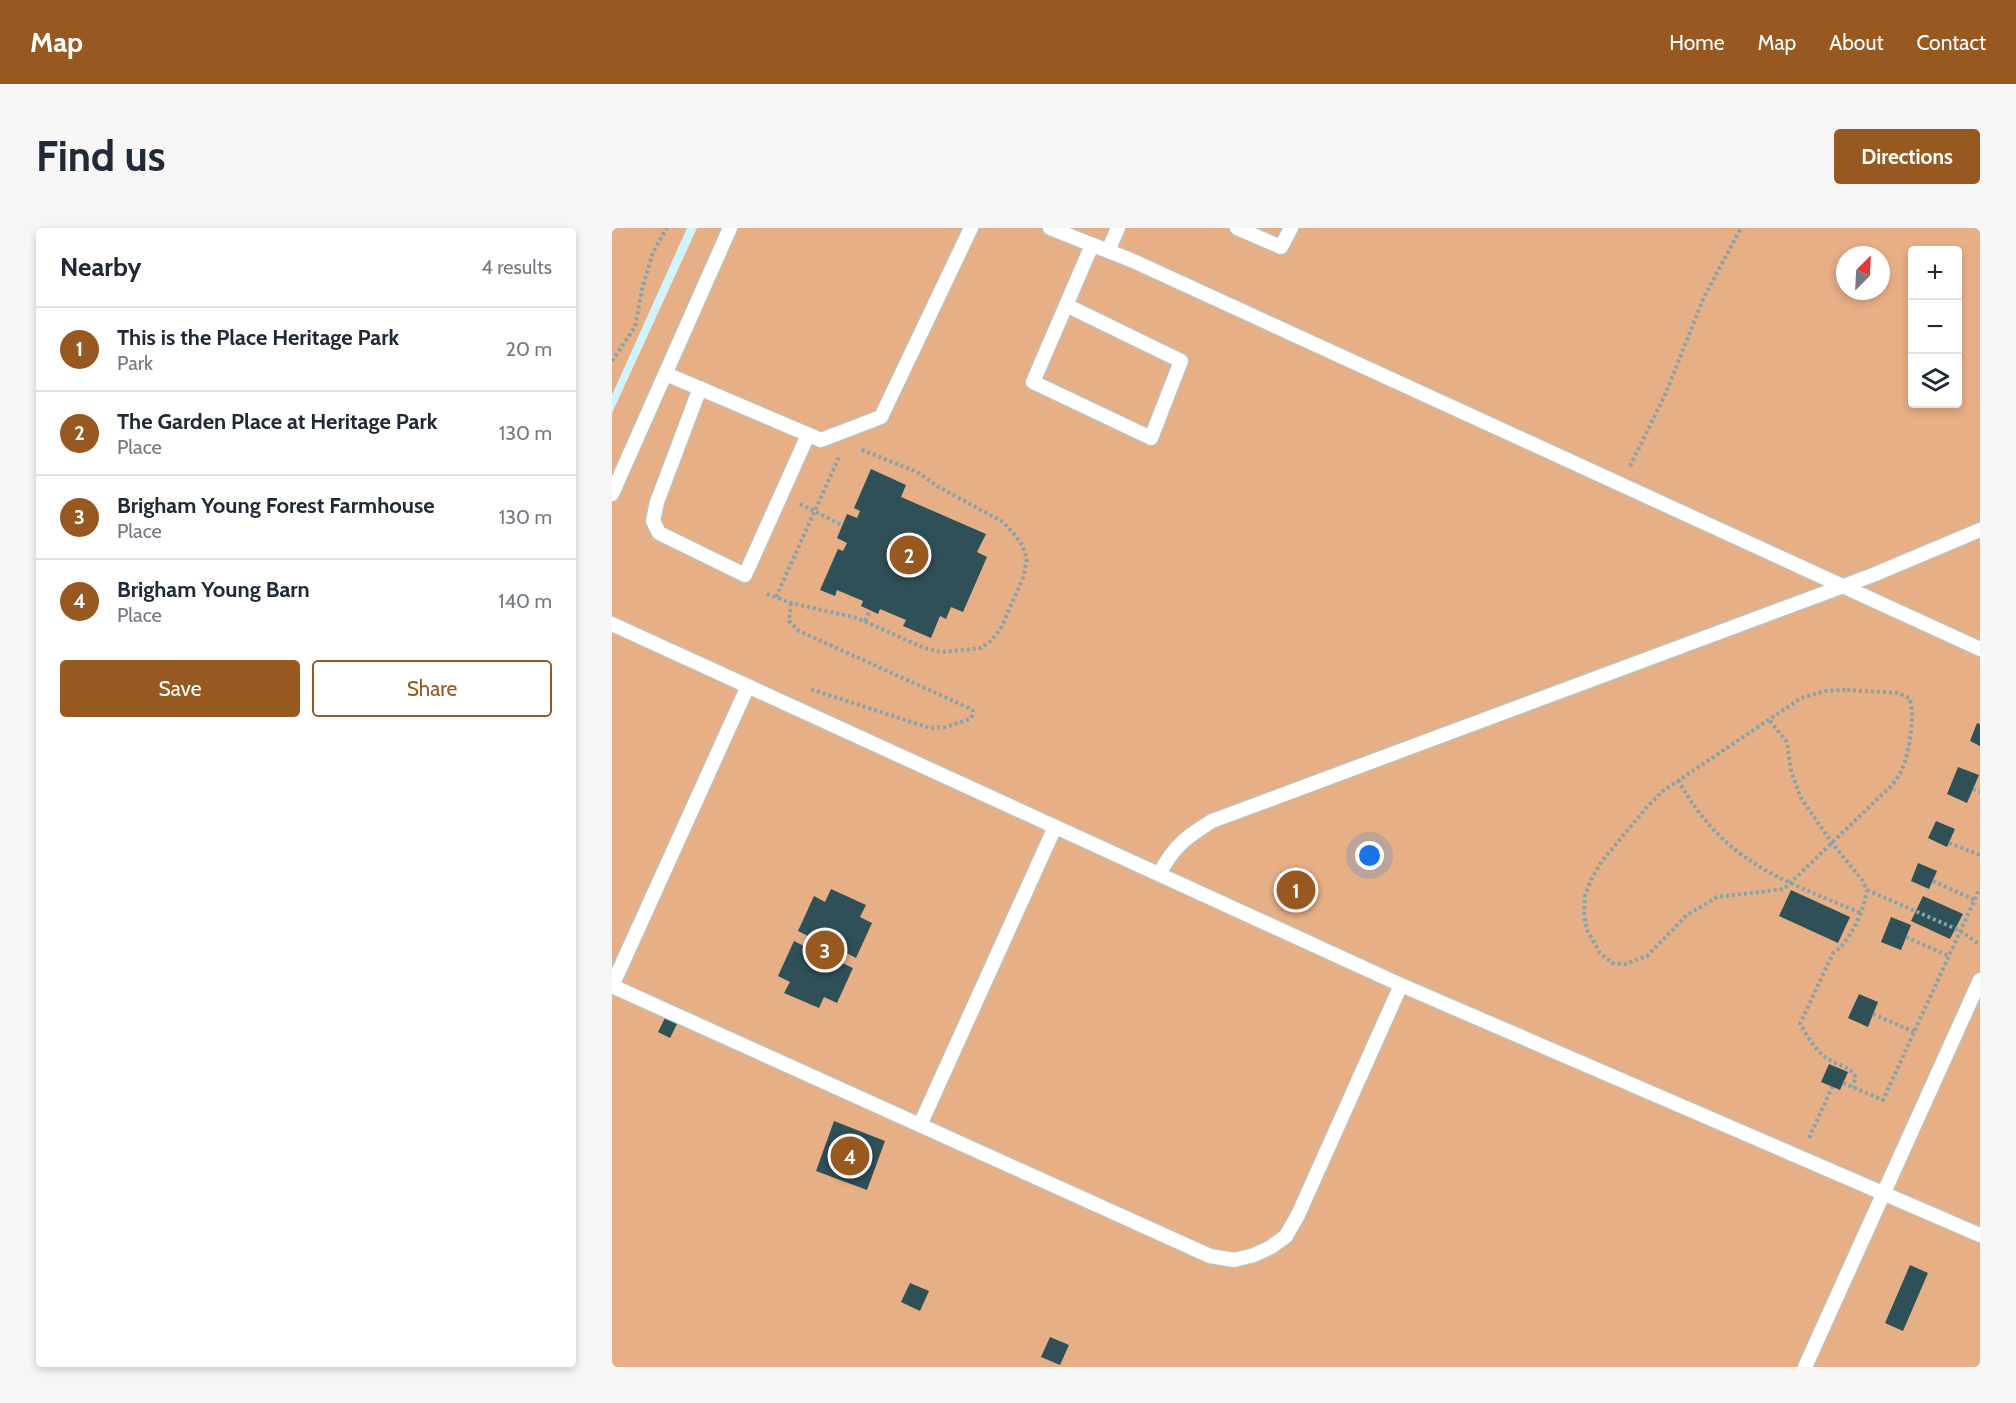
<!DOCTYPE html>
<html lang="en">
<head>
<meta charset="utf-8">
<style>
	:root { --surface:#fff; --page:#f6f6f7; --text:#1f2937; --muted:#747a83; --line:#e0e1e3; --accent:#985921 }
	body { margin:0; font-family:Cabin,sans-serif; background:var(--page); color:var(--text) }
	.controls { position:absolute; right:18px; top:18px; display:grid; overflow:hidden; border-radius:6px; box-shadow:0 3px 9px #0003 }
	.controls button { width:54px; height:54px; display:grid; place-items:center; padding:0; border:0; border-bottom:2px solid var(--line); background:var(--surface); color:var(--text); font:30px sans-serif }
	.compass { position:absolute; left:1224px; top:18px; width:54px; height:54px; border-radius:50%; background:var(--surface); box-shadow:0 3px 9px #0003; rotate:24deg }
	.you { position:absolute; left:758px; top:628px; width:21px; height:21px; margin:-15px; border:4px solid #fff; border-radius:50%; background:#1a73e8; box-shadow:0 0 0 9px #1a73e833 }
	.badge { display:grid; place-items:center; width:39px; height:39px; border-radius:50%; background:var(--accent); color:#fff; font-size:20px; font-weight:700 }
	.pin { position:absolute; translate:-50% -50%; border:3px solid #fff; box-shadow:0 2px 6px #0006 }
	.list { margin:0; padding:0; list-style:none }
	h2 { display:flex; justify-content:space-between; align-items:center; height:78px; margin:0; padding:0 24px; font-size:26px }
	h2 small { font-size:20px; font-weight:400; color:var(--muted) }
	.list li { display:grid; grid-template-columns:39px 1fr auto; gap:18px; align-items:center; box-sizing:border-box; height:84px; padding:0 24px; border-top:2px solid var(--line) }
	.list b { display:block; font-size:22px; white-space:nowrap }
	.list p { margin:0; font-size:20px; white-space:nowrap; color:var(--muted) }
	.list em { font-size:20px; font-style:normal; color:var(--muted) }
	.actions { display:flex; gap:12px; padding:18px 24px }
	.actions a { flex:1; padding:14px 0; border:2px solid var(--accent); border-radius:6px; text-align:center; font-size:21px; color:var(--accent) }
	.actions .main { background:var(--accent); color:#fff }
	.icon { flex:none; width:33px; height:33px; fill:none; stroke:currentColor; stroke-width:2; stroke-linecap:round; stroke-linejoin:round }
	.map { position:relative; flex:none; width:1368px; height:1139px; overflow:hidden; border-radius:6px }
	header { display:flex; align-items:center; gap:36px; box-sizing:border-box; height:84px; padding:0 30px; background:var(--accent); color:#fff }
	header strong { font-size:28px }
	nav { display:flex; gap:33px; margin-inline-start:auto; font-size:21px }
	.intro { display:flex; align-items:center; justify-content:space-between; box-sizing:border-box; height:144px; padding:0 36px }
	h1 { margin:0; font-size:42px }
	.button { padding:15px 27px; border-radius:6px; background:var(--accent); color:#fff; font-size:21px; font-weight:700 }
	main { display:flex; gap:36px; padding:0 36px }
	aside { flex:1; background:var(--surface); border-radius:6px; box-shadow:0 3px 9px #0003 }
	.map>svg:first-child { display:block }
	.green { fill:#e6af86; fill-rule:evenodd }
	.building { fill:#305058 }
	.lines { fill:none; stroke-linecap:round; stroke-linejoin:round }
	.lane-casing { stroke:#a9ccd5; stroke-width:16 }
	.path { stroke:#87a3aa; stroke-width:4; stroke-dasharray:3 3; stroke-linecap:butt }
	.lane { stroke:#fff; stroke-width:14 }
</style>
</head>
<body>
<header>
<strong>Map</strong>
<nav><a>Home</a><a>Map</a><a>About</a><a>Contact</a></nav>
</header>
<div class="intro"><h1>Find us</h1><a class="button">Directions</a></div>
<main>
<aside>
<h2>Nearby<small>4 results</small></h2>
<ul class="list">
<li><span class="badge">1</span><div><b>This is the Place Heritage Park</b><p>Park</p></div><em>20 m</em></li>
<li><span class="badge">2</span><div><b>The Garden Place at Heritage Park</b><p>Place</p></div><em>130 m</em></li>
<li><span class="badge">3</span><div><b>Brigham Young Forest Farmhouse</b><p>Place</p></div><em>130 m</em></li>
<li><span class="badge">4</span><div><b>Brigham Young Barn</b><p>Place</p></div><em>140 m</em></li>
</ul>
<div class="actions"><a class="main">Save</a><a>Share</a></div>
</aside>
<div class="map">
<svg width="1368" height="1139" viewBox="0 0 1368 1139">
	<rect width="100%" height="100%" fill="#d0f4fe"/>
	<path class="green" d="M0 0H75L0 167Z
		M85 0H1368V1139H0V185ZM1300 22H1346V176H1300ZM1233 27H1269V63H1233Z"/>
	<path class="building" d="M259 241 294 257 289 269 374 306 365 324 375 329 351 384 339 379 334 391 328 388 319 410 291 398 294 392 268 381 266 386 249 378 251 373 225 362 223 368 208 362 226 321 231 323 235 315 225 310 235 286 245 290 248 283 242 280Z
		M1365 495 1368 496V518L1358 513Z
		M1346 539 1367 547 1355 575 1335 566Z
		M1324 593 1343 601 1335 619 1316 610Z
		M1306 635 1325 643 1317 661 1299 653Z
		M219 661 254 677 248 689 260 695 244 730 233 724 228 734 241 740 225 775 212 769 207 780 172 765 178 754 166 748 182 713 194 719 198 709 186 703 202 668 213 674Z
		M1179 662 1238 689 1226 715 1167 688Z
		M1311 668 1351 686 1338 711 1299 693Z
		M1279 689 1299 697 1289 722 1269 714Z
		M1247 766 1266 774 1256 799 1236 790Z
		M53 790 65 796 58 810 46 804Z
		M1217 836 1236 844 1228 862 1209 854Z
		M222 893 273 913 255 962 204 943Z
		M1298 1037 1316 1045 1291 1103 1273 1095Z
		M298 1055 317 1063 308 1083 289 1074Z
		M438 1109 457 1117 448 1137 429 1129Z"/>
	<g class="lines">
		<defs>
			<path id="lane" d="M438 0 519 32 1368 421
				M625 0 669 19 679 0
				M496 23 506 0
				M454 77 569 133 539 210 421 154 480 17
				M54 146 209 212 269 189 359 0
				M88 160 45 274 41 293 47 305 133 347 196 207
				M0 266 118 0
				M0 396 789 757 1368 1007
				M547 646C563 617 573 610 600 593L1261 347 1368 302
				M0 758 598 1028 622 1032 642 1027 659 1019 674 1008 686 987 789 757
				M0 758 136 458
				M308 897 443 599
				M1193 1139 1368 752"/>
		</defs>
		<use href="#lane" class="lane-casing"/>
		<path class="path" d="M0 133 23 99 30 61 41 24 55 0
			M1018 238 1053 167 1092 69 1129 0
			M188 276 230 297
			M155 366 179 375 245 390 312 420 330 424 369 420 379 413 389 400 411 350 415 331 410 317 402 306 391 294 325 258 305 244 248 221
			M164 369 228 227
			M179 375 177 393 187 403 357 480 361 483V487L358 491 334 499 318 500 198 461
			M253 393 258 382
			M1235 462 1286 465 1297 470C1304 485 1297 526 1290 541 1288 547 1284 552 1280 557L1172 661 1105 669 1075 687 1035 728 1013 736 1000 735 988 725 975 702 972 688 973 668 979 652 990 633 1035 579 1051 563 1189 470 1213 463Z
			M1158 493 1175 514 1179 543 1189 570 1220 615 1250 652 1255 662C1252 681 1239 714 1221 725L1188 796C1196 809 1205 826 1220 833 1230 839 1237 838 1244 849L1240 859
			M1066 552C1113 635 1166 650 1249 685
			M1361 561 1368 564
			M1337 615 1368 627
			M1321 653 1363 672
			M1255 662 1349 703 1368 717
			M1294 709 1337 728
			M1261 786 1302 804
			M1231 855 1271 872 1368 660
			M1197 910 1220 859"/>
		<use href="#lane" class="lane"/>
	</g>
</svg>
<div class="controls">
<button>+</button>
<button>−</button>
<button><svg class="icon" aria-label="layers" viewBox="0 0 24 24"><path d="M12 4l9 5-9 5-9-5zM3 14l9 5 9-5"/></svg></button>
</div>
<svg class="compass" viewBox="-18 -18 36 36"><path d="M0-13l5 13h-10z" fill="#e53935"/><path d="M0 13l5-13h-10z" fill="#747a83"/></svg>
<div class="you"></div>
<div class="pin badge" style="left:684px;top:662px">1</div>
<div class="pin badge" style="left:297px;top:327px">2</div>
<div class="pin badge" style="left:213px;top:722px">3</div>
<div class="pin badge" style="left:238px;top:928px">4</div>
</div>
</main>
</body>
</html>
